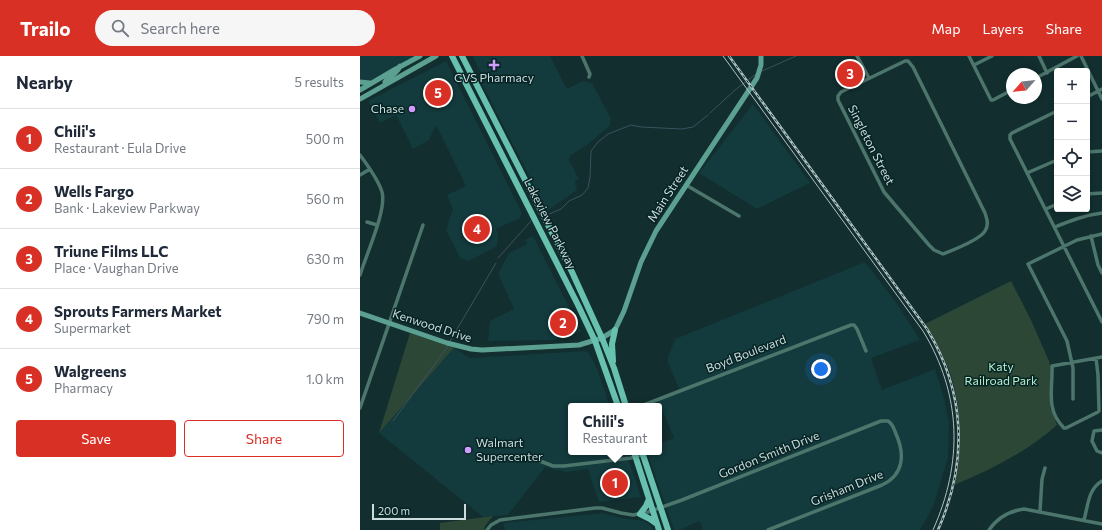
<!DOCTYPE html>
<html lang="en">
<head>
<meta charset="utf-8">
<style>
	:root { --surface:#fff; --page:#f6f6f7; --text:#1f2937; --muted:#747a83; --line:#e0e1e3; --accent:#d93025 }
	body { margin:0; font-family:Commissioner,sans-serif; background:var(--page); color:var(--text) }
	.controls { position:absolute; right:12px; top:12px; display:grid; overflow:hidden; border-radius:4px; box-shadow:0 2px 6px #0003 }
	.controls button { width:36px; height:36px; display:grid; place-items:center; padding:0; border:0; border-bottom:1px solid var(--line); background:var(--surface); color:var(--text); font:20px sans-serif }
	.compass { position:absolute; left:646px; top:12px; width:36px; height:36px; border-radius:50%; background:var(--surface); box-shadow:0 2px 6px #0003; rotate:243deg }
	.scale { position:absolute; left:12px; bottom:10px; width:94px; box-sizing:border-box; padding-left:4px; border:2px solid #ccdcdd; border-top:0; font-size:11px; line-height:14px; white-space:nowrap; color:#ccdcdd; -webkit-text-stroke:3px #072425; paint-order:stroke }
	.you { position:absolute; left:461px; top:313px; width:14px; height:14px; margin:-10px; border:3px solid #fff; border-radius:50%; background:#1a73e8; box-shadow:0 0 0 6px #1a73e833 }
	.badge { display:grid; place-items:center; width:26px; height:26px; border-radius:50%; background:var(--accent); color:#fff; font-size:13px; font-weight:700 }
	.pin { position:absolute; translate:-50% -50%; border:2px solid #fff; box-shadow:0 1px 4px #0006 }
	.popup { position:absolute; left:208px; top:347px; width:94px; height:52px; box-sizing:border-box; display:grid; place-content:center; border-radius:4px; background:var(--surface); filter:drop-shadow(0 1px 3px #0005); font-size:13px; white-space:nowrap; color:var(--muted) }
	.popup b { font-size:15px; color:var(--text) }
	.popup::after { content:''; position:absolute; left:50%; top:100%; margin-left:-8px; border:8px solid transparent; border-top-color:var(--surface) }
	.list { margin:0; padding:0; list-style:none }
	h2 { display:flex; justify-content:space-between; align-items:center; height:52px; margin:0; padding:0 16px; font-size:17px }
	h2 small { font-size:13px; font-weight:400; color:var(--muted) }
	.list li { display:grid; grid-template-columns:26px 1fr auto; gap:12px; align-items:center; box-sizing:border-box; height:60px; padding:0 16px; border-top:1px solid var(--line) }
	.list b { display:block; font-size:15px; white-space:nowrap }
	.list p { margin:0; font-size:13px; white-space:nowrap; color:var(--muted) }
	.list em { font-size:13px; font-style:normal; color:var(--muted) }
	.actions { display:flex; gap:8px; padding:12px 16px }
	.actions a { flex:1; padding:9px 0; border:1px solid var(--accent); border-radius:4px; text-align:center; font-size:14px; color:var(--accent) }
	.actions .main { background:var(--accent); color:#fff }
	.icon { flex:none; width:22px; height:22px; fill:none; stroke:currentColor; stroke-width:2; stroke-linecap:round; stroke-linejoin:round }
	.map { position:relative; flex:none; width:742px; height:474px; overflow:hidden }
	header { display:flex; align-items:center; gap:24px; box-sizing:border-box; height:56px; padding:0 20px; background:var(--accent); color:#fff }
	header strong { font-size:19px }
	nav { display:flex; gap:22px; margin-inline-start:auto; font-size:14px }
	.search { width:280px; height:36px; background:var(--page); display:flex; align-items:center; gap:10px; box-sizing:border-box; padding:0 14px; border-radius:22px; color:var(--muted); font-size:15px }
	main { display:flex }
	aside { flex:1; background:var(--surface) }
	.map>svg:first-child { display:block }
	.built { fill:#133a3c }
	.green { fill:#2c4736 }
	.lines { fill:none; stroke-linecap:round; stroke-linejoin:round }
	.stream { stroke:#3d515e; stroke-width:1 }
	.street { stroke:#4c756b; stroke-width:3.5 }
	.secondary { stroke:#5ca091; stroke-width:5 }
	.primary { stroke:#67c1ae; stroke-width:6 }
	.tram { stroke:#aec0c1; stroke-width:1 }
	.rail-casing { stroke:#aec0c1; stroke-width:2.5 }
	.rail { stroke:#072425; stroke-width:1; stroke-dasharray:3; stroke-linecap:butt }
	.poi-dot { fill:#d09dff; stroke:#072425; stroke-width:1.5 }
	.labels { text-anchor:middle; stroke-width:3; stroke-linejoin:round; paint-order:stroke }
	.poi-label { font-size:12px; fill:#ccdcdd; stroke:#072425 }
	.street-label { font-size:12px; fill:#ccdcdd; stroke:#072425 }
	.park-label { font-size:12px; fill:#b7f1cd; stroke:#072425 }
</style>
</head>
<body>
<header>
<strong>Trailo</strong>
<div class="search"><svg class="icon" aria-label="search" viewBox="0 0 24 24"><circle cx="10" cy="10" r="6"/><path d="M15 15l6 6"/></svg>Search here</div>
<nav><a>Map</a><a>Layers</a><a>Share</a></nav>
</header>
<main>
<aside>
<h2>Nearby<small>5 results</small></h2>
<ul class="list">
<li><span class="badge">1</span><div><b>Chili's</b><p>Restaurant · Eula Drive</p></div><em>500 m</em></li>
<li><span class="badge">2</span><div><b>Wells Fargo</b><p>Bank · Lakeview Parkway</p></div><em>560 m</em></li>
<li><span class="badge">3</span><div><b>Triune Films LLC</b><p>Place · Vaughan Drive</p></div><em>630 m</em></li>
<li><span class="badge">4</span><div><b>Sprouts Farmers Market</b><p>Supermarket</p></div><em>790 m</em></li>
<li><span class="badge">5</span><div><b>Walgreens</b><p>Pharmacy</p></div><em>1.0 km</em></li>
</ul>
<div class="actions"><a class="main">Save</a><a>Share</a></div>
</aside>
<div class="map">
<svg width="742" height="474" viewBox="0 0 742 474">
	<rect width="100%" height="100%" fill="#122e2f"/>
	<path class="built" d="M0 0H54L8 26 0 24Z
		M112 0H190L207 33 222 25 232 27 251 63 250 69 246 73 227 89 211 99 209 104 219 123 215 125 217 134 187 155 122 28 126 26Z
		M86 5 162 157 160 162 136 173 138 178 137 190 109 205 100 202 86 174 93 153 87 139 106 130 76 69 69 84 53 93 36 59 20 67 8 45Z
		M393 48 450 127 397 153 339 117Z
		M173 180 221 275 205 283 203 281 193 284 128 285 130 265 154 253 138 218 149 197 167 188 165 184Z
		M505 206 538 249 560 284 511 302 522 334 575 313 584 342 589 367 588 402 573 451 560 474H343L340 465 319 474H314L287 396H299V388L314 382 297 342 319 333 307 304 315 283Z
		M94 292 110 302 224 295 229 297 237 313 250 350H211V396H266L281 441 239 446 228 413 206 416 185 411 148 459 123 461 19 377Z
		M243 457 262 462 283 465 291 470 293 474H145L143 467Z"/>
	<path class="green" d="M651 225 670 262 689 305 691 315 690 351 697 369C668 395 631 414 594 429 602 392 602 350 589 314 582 298 574 283 565 268Z
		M50 277 94 292 19 377Z
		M133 460 125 470 124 474H80V467Z"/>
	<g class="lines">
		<path class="stream" d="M402 15 436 0
			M350 57 375 34 396 18
			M187 159 201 153 209 145 222 139 228 132 230 121 231 95 238 86 248 78 271 69 281 71 322 73 333 71 348 59
			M138 202 171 165
			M90 285 136 207
			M33 365 88 290"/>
		<path class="street" d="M222 0 230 18 229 21
			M497 0 509 22
			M609 0 631 44H633L652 34
			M679 0 687 17
			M721 0 742 43
			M545 5H548L553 11 625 157C627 163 629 169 625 175 620 184 593 194 583 198L574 194 569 189 524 136 478 44V40L481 36Z
			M614 9 632 0
			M676 22 717 0
			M727 41 742 33
			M697 55 652 77 650 79V83L742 266
			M727 96 742 95
			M0 99C8 110 18 123 22 136 27 154 6 199 0 219
			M667 117 697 104
			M0 119 10 113
			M326 129 379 160
			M727 138 742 137
			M686 153 697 148
			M7 166 17 169
			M695 171C710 165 725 159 742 157
			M731 180 738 209 742 217
			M736 302 738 319 739 355 736 357 706 372H704C685 353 693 333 692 310L742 301
			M713 343V312L707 285 668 208 717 184 742 178
			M281 350 491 269H494L497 273 506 295
			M0 352 63 169
			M742 374 734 375 732 385 737 395 742 397
			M180 405 193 410H204L271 402 283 398
			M680 455 682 423 685 412
			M724 464C728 450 728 433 742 425
			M127 474 131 469 140 464 235 452H242L261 457 273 459 288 456 322 444 521 365H528C533 368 534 373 536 378 545 398 544 419 522 429L408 474
			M629 474C638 461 649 455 664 453L742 468"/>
		<path class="secondary" d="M0 26 10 27
			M25 26C29 20 37 18 40 10
			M0 34 34 14 60 0
			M0 43 76 0
			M0 257 87 287 111 293 122 294 219 289 242 282 255 274 264 255 281 206 296 175 397 22 401 9V0"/>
		<path class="primary" d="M92 0 218 249 235 285 258 350
			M102 0 212 216 242 282 254 312 266 350
			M253 305 252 288 255 274
			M274 396 299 474
			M282 396 308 474
			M289 443 286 450 280 458 290 463 297 468"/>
		<path class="tram" d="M363 0 563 275C602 339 603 407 573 474"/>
		<defs>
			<path id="rail" d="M369 0 567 273C606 337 608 406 578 474"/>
		</defs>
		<use href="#rail" class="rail-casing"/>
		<use href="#rail" class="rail"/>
	</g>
	<g class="poi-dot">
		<path d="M132 3h4v4h4v4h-4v4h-4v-4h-4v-4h4z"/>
		<circle cx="52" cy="53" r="4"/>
		<circle cx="108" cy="394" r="4"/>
	</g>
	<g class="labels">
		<g class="poi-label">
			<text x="134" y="26">CVS Pharmacy</text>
			<text x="44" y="57" text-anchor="end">Chase</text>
			<text x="116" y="391" text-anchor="start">Walmart<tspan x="116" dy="14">Supercenter</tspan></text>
		</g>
		<g class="street-label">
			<text transform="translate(511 89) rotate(63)" y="4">Singleton Street</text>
			<text transform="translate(308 138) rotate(-57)" y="4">Main Street</text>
			<text transform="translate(190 168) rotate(63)" y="4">Lakeview Parkway</text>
			<text transform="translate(72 270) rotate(18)" y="4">Kenwood Drive</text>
			<text transform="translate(386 298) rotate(-21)" y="4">Boyd Boulevard</text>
			<text transform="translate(409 399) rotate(-22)" y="4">Gordon Smith Drive</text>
			<text transform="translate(487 432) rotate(-22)" y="4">Grisham Drive</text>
		</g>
		<g class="park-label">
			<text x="641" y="315">Katy<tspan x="641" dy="14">Railroad Park</tspan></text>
		</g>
	</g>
</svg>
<div class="controls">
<button>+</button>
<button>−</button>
<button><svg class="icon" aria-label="locate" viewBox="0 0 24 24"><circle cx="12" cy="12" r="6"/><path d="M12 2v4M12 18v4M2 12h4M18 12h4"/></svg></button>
<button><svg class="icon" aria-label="layers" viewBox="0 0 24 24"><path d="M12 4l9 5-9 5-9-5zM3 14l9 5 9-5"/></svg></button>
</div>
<svg class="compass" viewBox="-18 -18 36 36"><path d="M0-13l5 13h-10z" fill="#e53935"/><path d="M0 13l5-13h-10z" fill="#747a83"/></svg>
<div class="scale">200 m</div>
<div class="you"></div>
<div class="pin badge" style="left:255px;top:427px">1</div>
<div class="popup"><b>Chili's</b>Restaurant</div>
<div class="pin badge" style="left:203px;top:267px">2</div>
<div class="pin badge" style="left:490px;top:18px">3</div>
<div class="pin badge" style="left:117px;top:173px">4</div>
<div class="pin badge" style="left:78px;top:37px">5</div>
</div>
</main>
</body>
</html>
